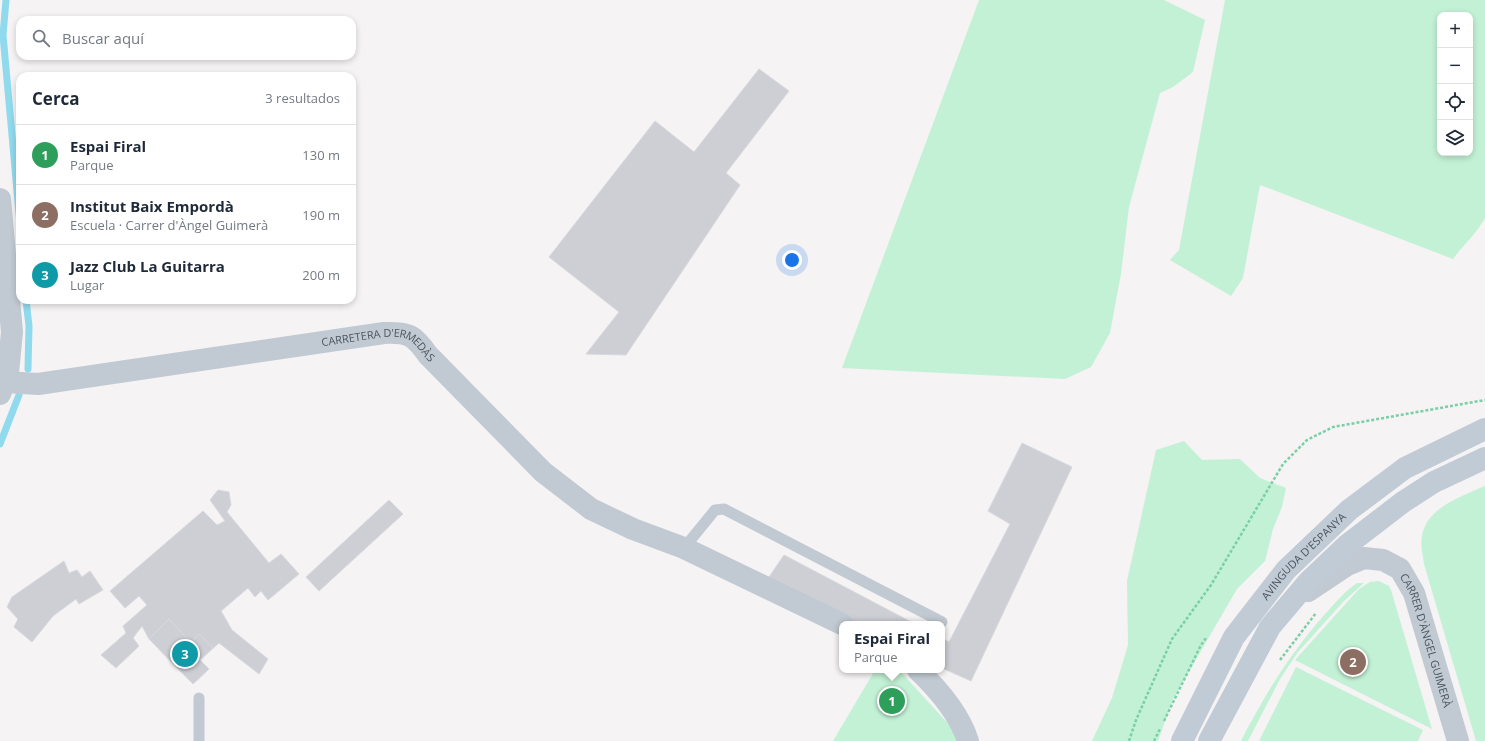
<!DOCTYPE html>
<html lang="es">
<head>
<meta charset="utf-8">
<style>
	:root { --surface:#fff; --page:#f2f2f3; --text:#1f2937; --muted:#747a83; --line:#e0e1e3; --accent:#1a73e8 }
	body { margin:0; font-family:"Open Sans",sans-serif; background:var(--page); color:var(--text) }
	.controls { position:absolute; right:12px; top:12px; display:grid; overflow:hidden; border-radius:8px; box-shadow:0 2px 6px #0003 }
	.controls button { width:36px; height:36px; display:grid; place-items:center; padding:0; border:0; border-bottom:1px solid var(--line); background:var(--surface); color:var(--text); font:20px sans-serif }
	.you { position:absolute; left:792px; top:260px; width:14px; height:14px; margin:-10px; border:3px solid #fff; border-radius:50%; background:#1a73e8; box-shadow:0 0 0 6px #1a73e833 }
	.badge { display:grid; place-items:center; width:26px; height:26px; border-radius:50%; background:var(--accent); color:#fff; font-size:13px; font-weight:700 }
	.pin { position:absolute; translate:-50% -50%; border:2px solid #fff; box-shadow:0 1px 4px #0006 }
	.popup { position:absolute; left:839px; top:621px; width:106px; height:52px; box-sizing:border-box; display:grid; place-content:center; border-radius:8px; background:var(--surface); filter:drop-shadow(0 1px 3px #0005); font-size:13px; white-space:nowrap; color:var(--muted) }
	.popup b { font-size:15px; color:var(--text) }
	.popup::after { content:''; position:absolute; left:50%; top:100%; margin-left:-8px; border:8px solid transparent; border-top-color:var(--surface) }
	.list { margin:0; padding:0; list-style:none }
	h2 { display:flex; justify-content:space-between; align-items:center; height:52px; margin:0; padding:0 16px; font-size:17px }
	h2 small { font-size:13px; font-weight:400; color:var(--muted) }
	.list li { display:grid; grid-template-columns:26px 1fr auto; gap:12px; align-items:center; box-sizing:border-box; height:60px; padding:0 16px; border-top:1px solid var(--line) }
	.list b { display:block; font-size:15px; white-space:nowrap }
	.list p { margin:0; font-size:13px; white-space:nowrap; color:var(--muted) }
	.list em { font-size:13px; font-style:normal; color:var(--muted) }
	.icon { flex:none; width:22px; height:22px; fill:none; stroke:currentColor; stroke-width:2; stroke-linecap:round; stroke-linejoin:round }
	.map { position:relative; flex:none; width:1485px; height:741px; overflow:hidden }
	.search { position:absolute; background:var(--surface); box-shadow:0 2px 6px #0003; left:16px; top:16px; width:340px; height:44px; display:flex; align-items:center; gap:10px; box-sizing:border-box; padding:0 14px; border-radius:12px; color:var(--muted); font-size:15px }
	.panel { position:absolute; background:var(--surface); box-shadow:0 2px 6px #0003; left:16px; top:72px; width:340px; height:232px; border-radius:12px }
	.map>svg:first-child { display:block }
	.green { fill:#c3f1d5; fill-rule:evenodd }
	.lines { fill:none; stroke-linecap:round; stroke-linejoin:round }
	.stream { stroke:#90daee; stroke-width:7 }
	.building { fill:#cdcfd5; stroke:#d7d9de }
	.path { stroke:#7ad0a6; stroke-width:2.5; stroke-dasharray:3 2; stroke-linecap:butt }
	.service { stroke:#c1cad2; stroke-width:11 }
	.minor { stroke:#c1cad2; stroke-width:22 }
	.secondary { stroke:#c1cbd6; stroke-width:22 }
	.labels { text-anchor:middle; stroke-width:3; stroke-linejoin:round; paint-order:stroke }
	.street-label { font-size:11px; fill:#4a5661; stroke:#fff }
</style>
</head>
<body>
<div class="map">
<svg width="1485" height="741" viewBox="0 0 1485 741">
	<rect width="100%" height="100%" fill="#f5f3f3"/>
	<path class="green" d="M979 0H1164L1205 20 1193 72 1173 87 1160 93 1129 207 1121 274 1110 333 1091 367 1065 379 842 368Z
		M1225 0H1485V218C1477 233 1463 245 1453 259L1260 185 1243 278 1231 296 1170 260 1179 250ZM1440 15H1470V153H1440Z
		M1184 441 1202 460 1240 459 1260 478 1286 488 1282 507 1273 529 1265 561 1237 589 1173 699 1158 741H1092L1112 698 1128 645 1127 581 1156 450Z
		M1485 486V741H1476L1424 564C1423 555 1420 546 1422 536 1426 508 1462 496 1485 486Z
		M1379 581 1389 586 1391 590 1432 729 1295 660 1359 589 1370 582Z
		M1357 583H1364L1343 602 1298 652 1280 679 1248 741H1241C1265 694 1291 652 1326 613 1336 602 1345 591 1357 583Z
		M1296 667 1423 730 1418 741H1259Z
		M875 670H899L953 729 960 741H833Z"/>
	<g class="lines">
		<path class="stream" d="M6 0 3 35 20 224
			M26 300 29 326 28 369
			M0 444 19 395"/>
	</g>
	<path class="building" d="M759 69 789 91 726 173 740 185 626 355 586 354 619 312 549 257 655 121 694 152Z
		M1022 443 1072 467 971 681 942 668V638L949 642 1010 524 988 511Z
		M218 490 229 492 231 505 227 512 269 563 281 554 299 574 268 600 261 591 255 597 248 588 221 611 232 630 268 659 259 674 219 643 200 660 209 669 193 684 149 639 142 626 133 638 139 646 116 668 101 655 126 633 123 626 147 605 139 596 125 608 110 591 203 511 217 525 225 521 210 500Z
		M389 500 403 514 319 591 306 577Z
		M784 555 915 624H857L769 577Z
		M64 561 69 573 77 570 82 577 90 571 103 590 79 604 76 599 53 616 32 642 14 627 18 619 7 607 12 597Z
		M169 619 191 642 199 634 213 648 200 660 209 669 193 684 149 639Z"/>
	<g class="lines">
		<path class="path" d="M1280 660 1316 613
			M1164 721 1201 645 1206 638
			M1129 741 1136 720 1172 639 1211 585 1283 464 1307 440 1333 427 1485 400
			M1154 741 1160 729"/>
		<path class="service" d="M684 548 715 510 724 509 942 622
			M199 741V698"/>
		<g class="minor">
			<path d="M0 199 12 332 8 373 0 394"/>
			<path id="s1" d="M5 382 38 384 384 333C409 332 414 335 428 355L543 472 591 509 633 529 684 548 842 624"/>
			<path id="s2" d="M1308 591 1347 565 1364 558 1383 560 1400 569 1414 593 1458 741"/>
			<path d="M918 670C939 690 959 713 968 741"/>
		</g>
		<g class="secondary">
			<path id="s3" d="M1182 741 1234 637 1286 570 1349 510 1405 468 1485 429"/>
			<path d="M1209 741 1270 627 1308 582 1347 545 1403 502 1434 482 1485 458"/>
		</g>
	</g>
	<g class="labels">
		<g class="street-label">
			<text dy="4" stroke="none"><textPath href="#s1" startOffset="381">CARRETERA D'ERMEDÀS</textPath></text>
			<text dy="4" stroke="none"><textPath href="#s3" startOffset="223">AVINGUDA D'ESPANYA</textPath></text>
			<text dy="4" stroke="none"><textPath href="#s2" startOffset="180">CARRER D'ÀNGEL GUIMERÀ</textPath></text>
		</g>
	</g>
</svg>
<div class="controls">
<button>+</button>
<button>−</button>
<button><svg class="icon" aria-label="locate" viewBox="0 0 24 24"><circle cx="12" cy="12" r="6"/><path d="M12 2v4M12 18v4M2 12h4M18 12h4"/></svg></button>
<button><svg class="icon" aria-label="layers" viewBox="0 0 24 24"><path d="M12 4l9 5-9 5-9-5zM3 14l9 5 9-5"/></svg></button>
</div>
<div class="you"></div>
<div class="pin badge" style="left:892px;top:701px;background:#2e9e5b">1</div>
<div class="popup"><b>Espai Firal</b>Parque</div>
<div class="pin badge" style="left:1353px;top:662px;background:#8d6e63">2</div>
<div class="pin badge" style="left:185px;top:654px;background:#0f9aa8">3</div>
<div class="search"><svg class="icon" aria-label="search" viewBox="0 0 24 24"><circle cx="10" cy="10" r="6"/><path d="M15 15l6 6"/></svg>Buscar aquí</div>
<section class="panel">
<h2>Cerca<small>3 resultados</small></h2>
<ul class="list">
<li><span class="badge" style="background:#2e9e5b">1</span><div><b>Espai Firal</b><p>Parque</p></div><em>130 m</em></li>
<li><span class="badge" style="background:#8d6e63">2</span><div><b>Institut Baix Empordà</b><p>Escuela · Carrer d'Àngel Guimerà</p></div><em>190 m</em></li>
<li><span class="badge" style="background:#0f9aa8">3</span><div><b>Jazz Club La Guitarra</b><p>Lugar</p></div><em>200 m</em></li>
</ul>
</section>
</div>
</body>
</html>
